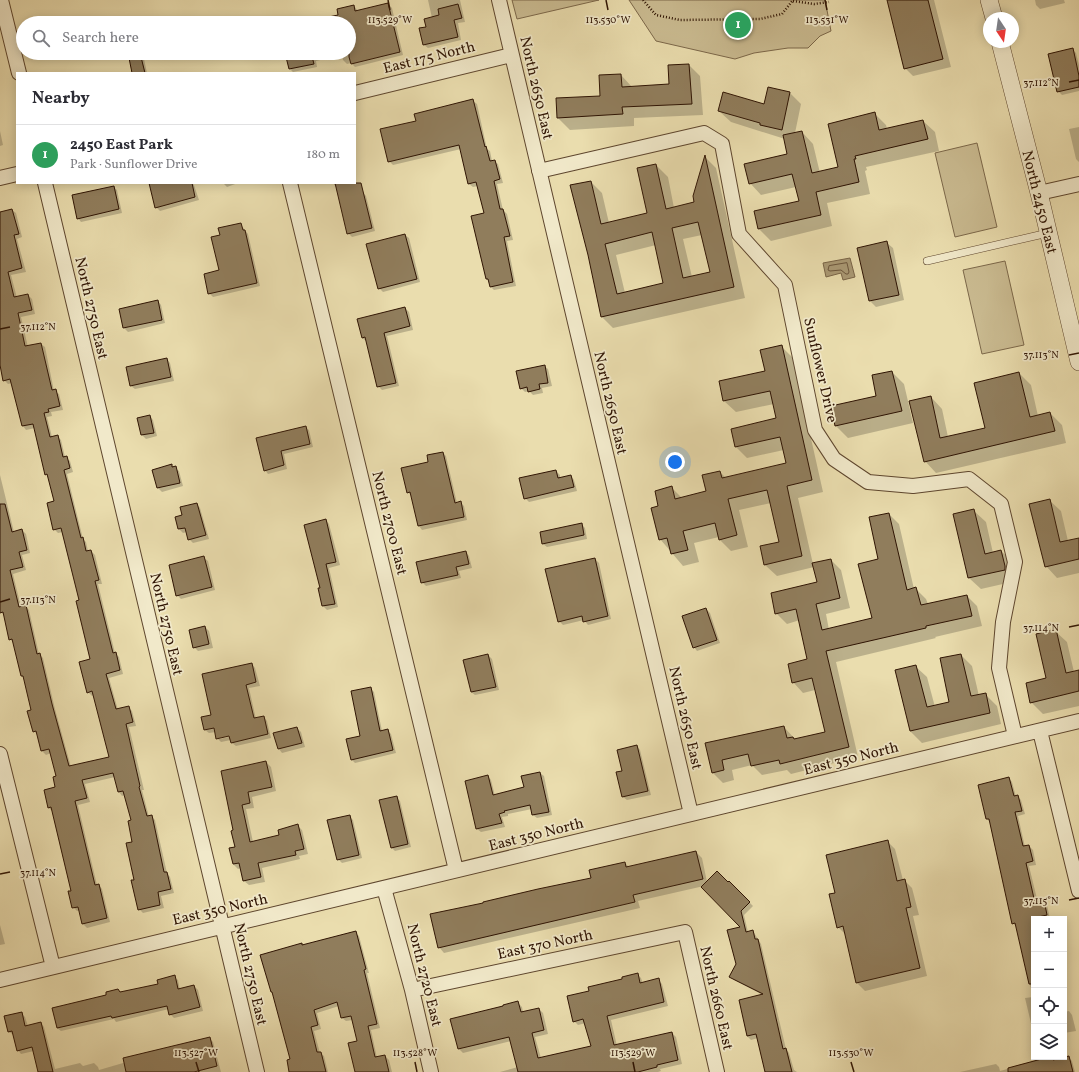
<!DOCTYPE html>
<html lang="en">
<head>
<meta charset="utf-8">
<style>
	:root { --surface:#fff; --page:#f2f2f3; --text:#2b2b33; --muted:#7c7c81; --line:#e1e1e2; --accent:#8f2418 }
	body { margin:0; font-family:Vollkorn,serif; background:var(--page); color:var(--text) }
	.controls { position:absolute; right:12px; bottom:12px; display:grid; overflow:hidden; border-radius:0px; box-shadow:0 2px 10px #0003 }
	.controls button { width:36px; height:36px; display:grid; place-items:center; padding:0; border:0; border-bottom:1px solid var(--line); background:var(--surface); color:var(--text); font:20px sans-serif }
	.compass { position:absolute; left:983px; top:12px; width:36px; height:36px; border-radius:50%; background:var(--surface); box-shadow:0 2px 10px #0003; rotate:167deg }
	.you { position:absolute; left:675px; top:462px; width:14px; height:14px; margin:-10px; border:3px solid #fff; border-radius:50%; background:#1a73e8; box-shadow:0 0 0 6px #1a73e833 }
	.badge { display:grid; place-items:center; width:26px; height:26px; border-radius:50%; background:var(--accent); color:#fff; font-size:13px; font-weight:700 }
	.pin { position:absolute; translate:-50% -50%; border:2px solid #fff; box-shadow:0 1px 4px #0006 }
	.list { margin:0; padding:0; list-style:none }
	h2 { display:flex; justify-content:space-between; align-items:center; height:52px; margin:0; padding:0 16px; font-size:17px }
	h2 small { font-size:13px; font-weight:400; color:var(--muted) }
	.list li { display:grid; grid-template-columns:26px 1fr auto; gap:12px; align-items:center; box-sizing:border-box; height:60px; padding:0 16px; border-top:1px solid var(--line) }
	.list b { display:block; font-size:15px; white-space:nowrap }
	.list p { margin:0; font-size:13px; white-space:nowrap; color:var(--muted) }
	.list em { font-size:13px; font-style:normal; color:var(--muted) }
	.icon { flex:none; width:22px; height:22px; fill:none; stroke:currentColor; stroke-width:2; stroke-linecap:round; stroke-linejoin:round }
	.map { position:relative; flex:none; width:1079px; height:1072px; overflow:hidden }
	.search { position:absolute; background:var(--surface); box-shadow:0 2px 10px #0003; left:16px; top:16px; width:340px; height:44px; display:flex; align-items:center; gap:10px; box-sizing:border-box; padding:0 14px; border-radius:22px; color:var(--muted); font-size:15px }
	.panel { position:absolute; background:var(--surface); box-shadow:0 2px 10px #0003; left:16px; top:72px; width:340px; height:112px; border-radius:0px }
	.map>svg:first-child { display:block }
	.green { fill:#cabb91; stroke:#7c684a }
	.water { fill:#aa9974; stroke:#796447 }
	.shadow { fill:#0003; fill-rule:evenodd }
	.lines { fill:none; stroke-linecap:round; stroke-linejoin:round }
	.shore { stroke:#6c563c; stroke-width:1 }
	.building { fill:#907d5c; stroke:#2f1403; fill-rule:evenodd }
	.service-casing { stroke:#5e462e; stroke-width:8 }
	.minor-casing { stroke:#5e462e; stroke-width:16 }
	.tertiary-casing { stroke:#5e462e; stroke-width:18 }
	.path { stroke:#2f1403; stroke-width:2.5; stroke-dasharray:1 2; stroke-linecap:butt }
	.service { stroke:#f1e9ca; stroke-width:7 }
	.minor { stroke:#f1e9ca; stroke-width:14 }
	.tertiary { stroke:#f1e9ca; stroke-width:17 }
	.ticks { fill:none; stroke:#2f1403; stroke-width:1.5 }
	.labels { text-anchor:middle; stroke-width:3.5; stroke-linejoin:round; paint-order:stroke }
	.street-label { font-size:15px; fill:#2f1403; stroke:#f1e9ca }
	.ticks-label { font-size:10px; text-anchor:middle; fill:#2f1403; stroke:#f1e9ca; stroke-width:3.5; stroke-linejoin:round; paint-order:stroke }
</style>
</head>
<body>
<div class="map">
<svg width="1079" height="1072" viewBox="0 0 1079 1072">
	<rect width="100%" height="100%" fill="#eaddae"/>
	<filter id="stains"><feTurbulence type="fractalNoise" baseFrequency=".005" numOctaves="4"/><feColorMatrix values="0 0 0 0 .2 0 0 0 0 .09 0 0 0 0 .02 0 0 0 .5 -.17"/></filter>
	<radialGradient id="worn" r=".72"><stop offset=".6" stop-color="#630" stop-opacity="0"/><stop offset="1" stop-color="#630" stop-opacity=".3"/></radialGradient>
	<path class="green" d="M512 0H599L517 19Z
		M629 0H825L831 31 820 36 808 48H788L754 53 735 59 656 41Z
		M977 143 997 227 955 237 935 153Z
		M1005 261 1024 345 982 354 963 270Z"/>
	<path class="water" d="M850 258 855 277 843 280 841 273 826 277 823 263Z"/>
	<path class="shadow" d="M428 0H460L465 22 458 23 461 40 428 48 424 45 427 27 432 18Z
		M888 0H934L951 67 913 76 905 68Z
		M1035 0H1064L1065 3 1040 9 1036 5Z
		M388 4 392 8 403 55 355 67 351 63 347 64 343 60 342 55 316 61 317 67 293 72 290 69 286 53H349V23H341L354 6 358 11Z
		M1072 49 1076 53 1079 65V91L1062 95 1058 91Z
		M129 53H141L143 54 147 73H133Z
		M689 65 700 76 703 115 634 118V126L570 130 558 118 601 97 621 75 632 87 670 85Z
		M790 93 801 104 795 133 802 132 813 144 820 173 840 168 874 113 886 125 887 129 923 121 935 132 939 151 866 167 867 170 865 171 870 194 827 203 832 226 771 241 759 229 755 212 800 202 796 187 761 195 750 183 788 155 785 139 731 122 719 111 765 106Z
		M473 101 477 104 487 149 490 151 492 161H494L498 164 503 183 497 184 503 210 507 214 513 240 507 241 516 286 494 290 491 287 490 282 487 279 485 214 478 186 473 187 469 184 461 149 393 165 389 161 417 122Z
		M1079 127V162L1076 159 1069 129Z
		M0 131 3 145 0 146Z
		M705 157 716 168 745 298 613 328 601 316 589 255 591 182 602 193 609 223 648 214 656 165 668 177 674 208 696 203ZM702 235 711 273 692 277 683 239ZM656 245 664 284 625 293 616 255Z
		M156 183H192L194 185 199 200 160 211 156 207Z
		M223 183H238L227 187Z
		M333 183H355L366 196 375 231 352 237 348 233 337 188Z
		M113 187 117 190 122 213 81 222 78 218Z
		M12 210 16 213 22 237 17 239 26 272 11 275 17 298 28 295 32 299 35 314 21 317 28 347 41 344 45 347 54 391 59 394 63 410 51 412 52 416 47 417 52 437 57 436 61 440 65 457 70 461 73 472 67 474 83 539 86 542 88 551H91L95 555 102 584H98L115 653 119 657 123 674 109 678 118 710 128 707 132 711 136 726 129 727 144 790H142L149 817 151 816 155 820 167 873 170 877 174 893 161 896 164 908 143 913 139 909 135 880 132 821 125 795 122 796 119 792 115 777 85 784 90 802 78 805 97 885H99L102 889 110 922 87 928 83 924 80 910 77 911 73 907 72 891 52 811 49 808 56 788 57 776 51 753 46 755 42 751 38 735 34 731 32 710 25 679 22 676 14 643 10 639 5 616 1 612 0 606V475L14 532 22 530 26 534 30 553 22 555 26 570 13 574 21 607 25 606 29 610 39 654 43 658 55 709 71 767 110 757 94 695 92 696 88 692 91 659 80 601 63 532 58 533 54 529 55 502 49 477 46 474 35 428 26 430 23 426 12 383 8 384 4 380 0 361V213Z
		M240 224 248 234 260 286 213 297 209 293 221 271V235Z
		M405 235 409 238 420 282 383 292 379 288Z
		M887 243 893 248 904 300 876 307 870 301 858 249Z
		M158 301 161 305 165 323 128 332 124 328 120 310Z
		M405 308 409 312 413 330 387 336 399 386 382 390 378 386 366 341 362 338Z
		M781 346 793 358 823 492 798 498 813 564 831 560 841 570 850 608 826 614 829 630 873 619 879 560 889 514 899 524 914 589H916L926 599 928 604 967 596 977 606 982 626 935 637 936 638 836 662 858 757 791 774 787 770 762 775 752 765 732 770 734 780 723 783 713 773 706 744 784 727 794 738 795 740 826 733 815 690 803 693 793 682 808 660 800 620 787 624 776 613 818 583 814 567 777 576 765 565 780 542 771 503 739 510 748 547 731 551 720 540 719 537 694 543 699 562 683 566 660 539V507L671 487 682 498 708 492 720 472 726 478 787 464 784 450 747 458 736 447 777 419 774 404 736 412 724 401 766 372Z
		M167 359 170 363 174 381 135 389 131 386Z
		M544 366 548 369 552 386 542 388 543 393 533 395 529 391 525 392 521 388Z
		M892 372 904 384 913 423 848 438 836 426 832 407 878 397Z
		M1019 373 1031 385 1038 416 1050 413 1062 425 1066 443 936 473 925 461 931 397 942 409 948 437 986 428Z
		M150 416 153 420 157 436 146 439 142 435 139 419Z
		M305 427 309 430 313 447 284 454 287 469 268 474 265 470 257 439Z
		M443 453 446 456 457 503H461L464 506 467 520 422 530 419 526 412 496 408 492 430 462Z
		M172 466 179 471 183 486 162 492 158 488 154 470Z
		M556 471 560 475V479L571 476 574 480 577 491 529 502 525 498Z
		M1049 500 1061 511 1068 541 1079 539V573L1057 578 1046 566Z
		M197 504 200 508 209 539 193 543 189 539 187 532 183 533 179 529 176 518 183 516Z
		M974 511 986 522 993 553 1001 551 1013 562 1016 581 981 589 969 578Z
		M326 520 329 524 340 565 329 568 338 607 327 610 323 606 321 589Z
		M581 524 585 528 587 539 547 547 543 544Z
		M466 552 469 556 472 568 459 571 461 578 426 586 422 582Z
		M204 558 208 561 215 590 181 599 177 595Z
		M595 559 599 563 611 619 588 625 584 620 563 625 559 621Z
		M706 609 710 613 720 643 697 651 694 647Z
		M205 627 209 631 213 648 198 651 194 647Z
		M1055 631 1067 642 1074 672 1079 671V706L1043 714 1031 702 1047 679Z
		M488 655 492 659 499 690 475 695 471 692Z
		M961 655 972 666 979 696 985 694 997 706 1001 724 922 743 910 731 915 666 927 677 935 707 951 703Z
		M252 664 255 668 260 686 249 688 256 719 264 717 267 721 271 738 236 746 232 743 231 740 221 742 217 738 216 732 209 733 205 730 213 716ZM234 734V736L219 739V737Z
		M370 688 374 692 382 731 387 730 391 734 396 753 355 763 351 759 362 736Z
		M297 728 301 732 305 747 282 753 279 749Z
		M637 746 640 750 651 795 627 800 623 797Z
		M266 762 271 767 276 791 252 797 254 808 246 809 253 842 280 836 297 825 302 830 308 854 299 856 300 859 262 868 265 882 249 885 244 881 241 868 238 869 233 864 230 849 236 848 234 831 222 772Z
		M540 773 544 776 552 815 537 818 533 815 532 809 508 814V816L502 817 505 827 481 832 477 829 488 776 491 780 495 796 525 788Z
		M1009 778 1012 782 1016 797 1017 796 1021 800 1025 814 1018 816 1025 847 1029 846 1033 850 1036 865 1029 866 1038 903 1043 902 1047 905 1050 919H1034V1036L1025 998 1033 997 1016 926 1013 923 990 822 987 819Z
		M396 797 400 801 411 847 395 851 392 848Z
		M349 816 353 820 362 858 342 863 338 859Z
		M887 841 895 849 903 880H904L912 888 919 915 913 916 927 976 865 991 857 983 846 935 838 927 836 894Z
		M696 852 702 858 707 882 728 883 729 882 753 906 744 915 748 932 753 931 761 944 786 1049 789 1053 794 1070 797 1072H766L758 1038 751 1040 747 1036 740 1001 763 995 734 980 731 976 737 964 741 928 704 886 638 901 640 908 444 953 439 947 592 879 625 863 630 868Z
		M0 925 5 944 0 945Z
		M355 933 359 936 369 973H367L380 1028 371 1030 377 1058 385 1056 389 1060 392 1072H356L358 1042 353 1020 346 1021 342 1018 339 1006 317 1013 321 1029 314 1031 320 1053 324 1056 328 1072H291L302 944 303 946Z
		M637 974 641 978 643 984 658 980 662 984 668 1006 611 1020 617 1046 672 1033 676 1037 682 1064 660 1069 661 1071 658 1072H500L518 1067 511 1041 463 1053 459 1049 451 1020 518 1003 522 1007 523 1012 539 1009 543 1013 548 1034 535 1037 541 1058 592 1046 586 1023 578 1025 574 1021 591 992Z
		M174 977 178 980 180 990 194 986 198 990 203 1011 174 1018 170 1014 169 1009 116 1022 114 1019 61 1031 57 1028 108 996 159 984Z
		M1069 1011 1072 1015 1076 1031 1064 1033V1012Z
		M21 1013 25 1017 28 1026 41 1023 44 1027 55 1069 80 1063 83 1066 94 1063 98 1067 99 1070 209 1038 213 1042 221 1072H39L34 1051 21 1054 18 1050 14 1035 9 1032Z
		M1051 1057 1055 1061 1068 1057 1072 1061 1075 1072H960L996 1064 999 1067 1000 1071Z"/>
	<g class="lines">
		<path class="shore" d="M847 263 849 272 848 274H846L841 270 830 271 828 270 829 266Z"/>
	</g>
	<path class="building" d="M887 0H928L943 59 904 69Z
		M388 3 400 52 351 64 349 57V23H325L324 18 338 15 337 9 354 5 355 11Z
		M458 4 462 18 454 20 458 37 423 45 419 28 426 27 424 19 439 15 438 9Z
		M1073 48 1079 76V87L1057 92 1048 54Z
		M128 53H140L145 73H132Z
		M285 53H311L314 64 289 69Z
		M689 64 692 104 622 107 623 114 557 118 556 98 600 96 599 75 621 74 622 87 669 84 668 65Z
		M768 87 790 92 782 130 760 125V123L718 111 723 92 764 104Z
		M473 99 485 147 486 146 490 161 495 160 500 179 494 181 500 209H503L510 236 504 237 513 282 490 287 488 279H486L471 216 484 213 476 182 468 184 459 145 388 162 380 129 416 121 414 114Z
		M875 112 879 130 923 120 928 139 855 156 856 159H854L859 182 816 192 821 215 758 229 754 211 799 201 792 174 749 184 744 164 787 154 783 135 802 131 812 173 838 167 828 124Z
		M705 155 734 287 601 317 588 255 570 185 591 181 601 224 647 213 637 168 656 164 666 209 694 202 693 196ZM698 222 710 272 683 278 672 228ZM652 232 663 283 617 294 605 244Z
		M149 183H192L195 197 155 208Z
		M335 183H361L372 228 347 234Z
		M114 186 119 209 77 219 72 195Z
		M12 209 19 234 14 235 22 268 8 272 14 297 28 294 32 310 18 313 25 346 41 343 52 390 56 389 60 406 48 409 49 412 44 413 50 437 58 435 63 457 67 456 70 468 64 470 81 538 83 537 86 551 91 550 99 580 95 581 113 653 116 652 120 670 106 674 116 709 129 706 133 722 126 724 140 786 139 787 147 816 152 815 164 872H167L171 889 158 892 160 905 138 910 131 880H134L126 843 132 842 128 821 131 820 123 791 118 792 113 773 82 780 87 798 75 801 95 885 99 884 107 918 82 924 78 907 72 908 68 891H71L51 807 48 808 44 790 55 787 53 777 56 776 49 749 41 751 36 731 33 732 27 711 31 710 23 676H21L12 639 9 640 3 612 0 613V504H5L12 532 22 529 27 550 19 552 23 567 10 570 19 607 26 605 37 654 40 653 52 704 69 766 109 757 92 691 87 693 79 662 90 659 76 601 79 600 61 528 53 530 47 503 54 501 47 474 45 475 33 424 22 426 10 379 3 381 0 365V212Z
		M241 223 243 230H245L257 283 208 294 204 274 219 270 211 237 220 235 218 228Z
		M405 234 417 279 378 289 366 244Z
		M887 241 899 295 869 301 857 248Z
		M158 300 162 320 123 328 119 309Z
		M405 307 410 326 384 333 396 383 377 387 365 337 362 338 357 319Z
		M782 345 812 480 787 486 802 556 764 565 760 546 779 542 767 490 728 499 737 535 719 540 715 523 683 531 688 550 671 554 667 538 659 540 651 508 658 506 655 491 672 486 675 499 706 491 702 475 720 471 722 478 786 463 780 437 735 447 731 429 776 418 770 391 723 401 719 381 765 371 760 350Z
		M167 358 171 377 130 386 126 367Z
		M545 365 548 383 539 384 540 389 528 392 527 387 520 389 516 371Z
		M892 371 902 411 835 426 831 406 876 396 872 375Z
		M1019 372 1030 417 1050 412 1055 431 924 462 909 401 931 396 940 438 985 428 974 383Z
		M150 415 154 433 141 435 137 418Z
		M306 426 310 444 281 451 284 465 264 471 256 438Z
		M443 452 455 503 461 501 464 517 418 526 410 492 407 493 401 468 428 462 427 455Z
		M172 464V467L176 466 180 483 157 488 152 470Z
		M556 470 558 478 571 475 574 487 524 499 519 478Z
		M1050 499 1060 542 1079 538V559L1045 567 1029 504Z
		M197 503 206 535 188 540 185 528 178 529 175 517 182 515 180 507Z
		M974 509 985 554 1001 550 1005 566V570L968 578 953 514Z
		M889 513 907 590 916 587 921 605 967 595 972 616 926 626V628L826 651 849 747 780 764 779 760 751 766 748 754 722 760 724 770 712 773 705 743 784 726 787 738 793 737 794 739 825 732 812 678 792 683 788 664 807 659 796 609 775 614 771 593 817 582 812 563 831 559 840 598 816 604 822 630 872 618 858 564 878 559 869 517Z
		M326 519 336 562 326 564 335 604 322 606 318 588H320L304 525Z
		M582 523 584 535 542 544 540 532Z
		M466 551 469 564 456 567 458 575 421 583 416 562Z
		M204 556 212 587 176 596 169 565Z
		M595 558 608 616 583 622 582 616 558 622 545 569Z
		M706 608 717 640 693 648 682 616Z
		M205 626 209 644 193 648 189 630Z
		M1056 629 1066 673 1079 670V691L1030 703 1026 683 1046 678 1036 634Z
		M488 654 496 687 471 692 463 660Z
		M961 654 971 696 986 693 990 713 910 731 895 670 916 665 927 707 949 702 940 658Z
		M252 663 256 682 246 685 254 718 264 716 268 734 231 743 229 736 216 739 214 728 204 730 201 717 211 715 202 674Z
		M371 687 380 731 388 729 393 750 351 760 346 739 360 736 351 691Z
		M297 727 302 743 278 749 273 733Z
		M637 745 648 791 622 797 616 772 622 771 617 750Z
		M266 761 272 787 248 792 250 803 242 805 250 842 279 835 278 830 298 824 304 849 295 851 296 855 258 863 261 877 243 881 239 863 233 864 229 848 235 847 231 831 233 830 221 771Z
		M540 772 549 812 532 815 530 805 504 811 505 812 499 814 502 823 476 829 465 781 488 775 493 795 524 787 521 776Z
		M1009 777 1014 796 1018 795 1022 811 1015 812 1023 846 1029 845 1033 861 1026 863 1035 903 1044 900 1047 915 1034 918V984H1029L1015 923 1012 924 989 819H986L978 785Z
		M397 796 408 844 391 848 379 800Z
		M350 815 359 855 337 860 327 820Z
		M888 840 897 881 905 879 911 907 906 908 920 968 856 983 843 926 837 928 829 894 835 893 826 855Z
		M696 851 703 879 633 895 635 902 438 948 430 914 483 903V902L538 889 591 878 589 870 625 862 626 867Z
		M717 871 728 882 729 881 750 902 741 911 746 932 753 930 755 939H758L783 1049 786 1048 792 1072H765L756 1034 747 1036 739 1000 763 994 729 977 736 964 727 930 740 927 701 887Z
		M356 931 366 969 364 970 377 1024 368 1026 375 1057 385 1055 389 1072H355L348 1043 357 1041 351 1016 341 1018 337 1002 314 1010 318 1025 311 1027 317 1052H321L326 1072H289L287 1060 290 1059 272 992H271L260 955 302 943V945Z
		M638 973 640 983 659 978 664 1002 607 1016 614 1045 672 1032 678 1060 657 1065V1067L638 1072H518L509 1037 458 1049 450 1019 503 1006V1005L518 1001 521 1012 539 1008 544 1030 532 1033 538 1058 591 1046 583 1019 573 1022 567 996 589 991 588 987 622 979V977Z
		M175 975 178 989 194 985 200 1007 169 1015 167 1006 112 1018 111 1016 57 1028 52 1008 106 995V992L118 989 120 992 158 984 157 980Z
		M22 1012 25 1026 41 1022 53 1072H38L32 1047 17 1051 12 1031 8 1032 4 1016Z
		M210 1037 217 1066 194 1072H126L123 1058Z
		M1069 1056 1073 1072H1008V1068L1049 1057H1052L1053 1060Z"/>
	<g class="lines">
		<defs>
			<path id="service" d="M927 261 1048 233"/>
			<path id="minor" d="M1 0 19 73
				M499 0 691 814
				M355 93 511 55
				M539 171 704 133 722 144 739 234 785 285 815 430 834 459 868 482 913 486 969 479 1001 504 1015 562 1003 622 999 668 1015 736
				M0 178 17 174
				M45 183 257 1072
				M290 183 456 870
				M1039 193 1079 184
				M1040 731 1079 891
				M0 754 53 967
				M384 888 412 990 431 1072
				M0 980 1079 721
				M412 990 685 932 717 1072"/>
			<path id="tertiary" d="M989 0 994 18
				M1000 42 1039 193 1079 362"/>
		</defs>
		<use href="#service" class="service-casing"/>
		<use href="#minor" class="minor-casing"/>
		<use href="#tertiary" class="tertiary-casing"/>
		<path class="path" d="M643 0 656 15 680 20 760 19 782 14 793 0
			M793 1 814 4 829 2"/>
		<use href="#service" class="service"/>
		<use href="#minor" class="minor"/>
		<use href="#tertiary" class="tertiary"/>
	</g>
	<path class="ticks" d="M388 0 390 10M606 0 608 10M825 0 827 10M1069 82 1079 80M0 329 10 327M1069 355 1079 353M0 602 10 599M1069 627 1079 625M0 874 10 872M1069 900 1079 898M196 1062 199 1072M415 1062 417 1072M633 1062 635 1072M851 1062 854 1072"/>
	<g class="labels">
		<g class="street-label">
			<text transform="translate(429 57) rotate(-14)" y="5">East 175 North</text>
			<text transform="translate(537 88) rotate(77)" y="5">North 2650 East</text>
			<text transform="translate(1040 202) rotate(76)" y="5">North 2450 East</text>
			<text transform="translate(92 308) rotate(77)" y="5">North 2750 East</text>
			<text transform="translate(821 370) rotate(77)" y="5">Sunflower Drive</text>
			<text transform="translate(611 403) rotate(77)" y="5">North 2650 East</text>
			<text transform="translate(390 523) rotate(76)" y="5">North 2700 East</text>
			<text transform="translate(167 624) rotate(77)" y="5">North 2750 East</text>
			<text transform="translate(686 718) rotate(77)" y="5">North 2650 East</text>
			<text transform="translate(851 758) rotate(-14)" y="5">East 350 North</text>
			<text transform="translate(536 834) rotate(-14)" y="5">East 350 North</text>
			<text transform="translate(220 909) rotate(-13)" y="5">East 350 North</text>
			<text transform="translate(545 944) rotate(-12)" y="5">East 370 North</text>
			<text transform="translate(251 974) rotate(77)" y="5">North 2750 East</text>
			<text transform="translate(425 975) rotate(76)" y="5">North 2720 East</text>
			<text transform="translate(717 998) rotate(77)" y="5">North 2660 East</text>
		</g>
	</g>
	<g class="ticks-label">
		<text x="390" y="23">113.529°W</text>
		<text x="608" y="23">113.530°W</text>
		<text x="827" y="23">113.531°W</text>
		<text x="1041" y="86">37.112°N</text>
		<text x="38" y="330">37.112°N</text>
		<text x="1041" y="358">37.113°N</text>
		<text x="38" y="603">37.113°N</text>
		<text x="1041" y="631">37.114°N</text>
		<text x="38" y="876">37.114°N</text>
		<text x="1041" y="904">37.115°N</text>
		<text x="196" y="1056">113.527°W</text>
		<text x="415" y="1056">113.528°W</text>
		<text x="633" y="1056">113.529°W</text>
		<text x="851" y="1056">113.530°W</text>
	</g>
	<rect width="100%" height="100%" filter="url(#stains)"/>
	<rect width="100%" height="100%" fill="url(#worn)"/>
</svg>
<div class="controls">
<button>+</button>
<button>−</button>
<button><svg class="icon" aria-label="locate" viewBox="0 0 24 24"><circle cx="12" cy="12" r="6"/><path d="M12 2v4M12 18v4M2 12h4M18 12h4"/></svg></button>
<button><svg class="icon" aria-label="layers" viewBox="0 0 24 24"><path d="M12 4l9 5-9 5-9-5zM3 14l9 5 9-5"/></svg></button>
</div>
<svg class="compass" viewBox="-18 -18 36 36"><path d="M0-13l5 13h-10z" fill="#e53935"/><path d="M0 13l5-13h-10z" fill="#7c7c81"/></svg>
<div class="you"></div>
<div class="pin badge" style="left:738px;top:25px;background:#2e9e5b">1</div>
<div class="search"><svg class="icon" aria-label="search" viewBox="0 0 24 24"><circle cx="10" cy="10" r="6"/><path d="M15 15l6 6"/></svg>Search here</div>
<section class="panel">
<h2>Nearby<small></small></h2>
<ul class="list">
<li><span class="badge" style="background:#2e9e5b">1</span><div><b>2450 East Park</b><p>Park · Sunflower Drive</p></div><em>180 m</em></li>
</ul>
</section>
</div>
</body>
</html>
